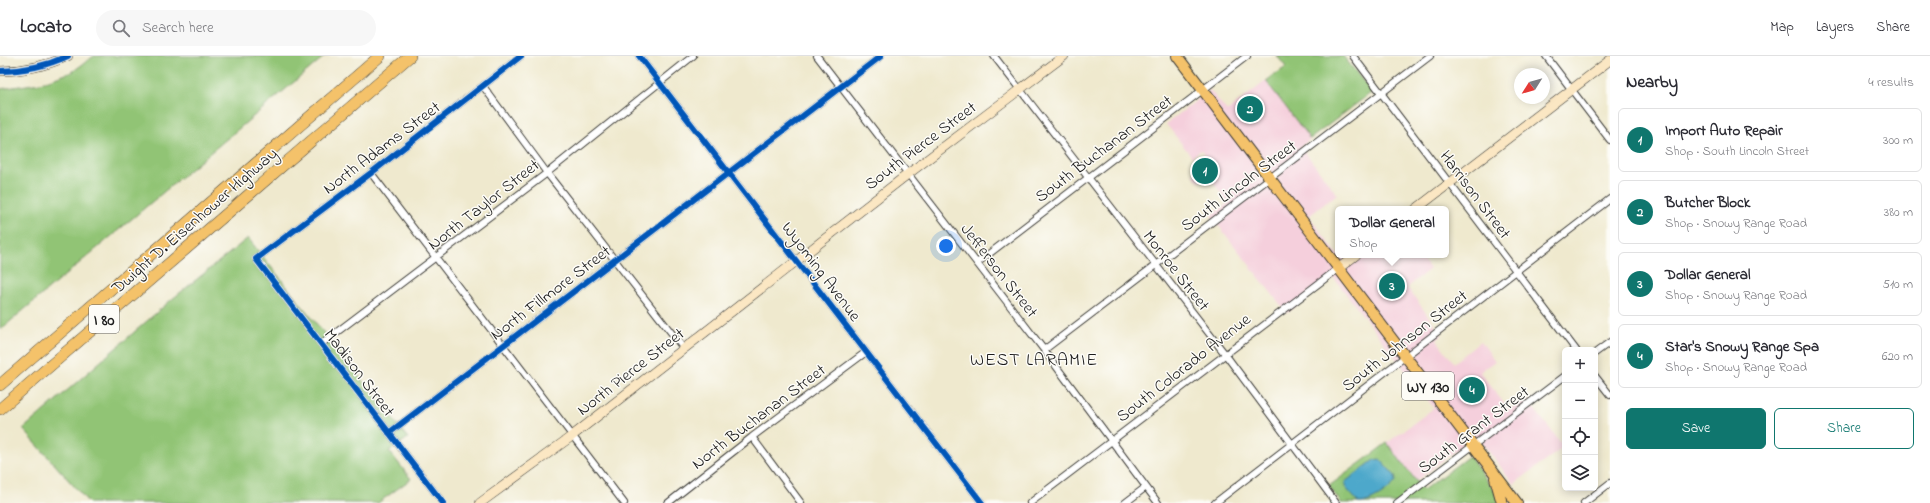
<!DOCTYPE html>
<html lang="en">
<head>
<meta charset="utf-8">
<style>
	:root { --surface:#fff; --page:#f7f7f7; --text:#2b2b33; --muted:#7c7c81; --line:#e1e1e2; --accent:#0f766e }
	body { margin:0; font-family:"Indie Flower",sans-serif; background:var(--page); color:var(--text) }
	.controls { position:absolute; right:12px; bottom:12px; display:grid; overflow:hidden; border-radius:6px; box-shadow:0 2px 10px #0003 }
	.controls button { width:36px; height:36px; display:grid; place-items:center; padding:0; border:0; border-bottom:1px solid var(--line); background:var(--surface); color:var(--text); font:20px sans-serif }
	.compass { position:absolute; left:1514px; top:12px; width:36px; height:36px; border-radius:50%; background:var(--surface); box-shadow:0 2px 10px #0003; rotate:233deg }
	.you { position:absolute; left:946px; top:190px; width:14px; height:14px; margin:-10px; border:3px solid #fff; border-radius:50%; background:#1a73e8; box-shadow:0 0 0 6px #1a73e833 }
	.badge { display:grid; place-items:center; width:26px; height:26px; border-radius:50%; background:var(--accent); color:#fff; font-size:13px; font-weight:700 }
	.pin { position:absolute; translate:-50% -50%; border:2px solid #fff; box-shadow:0 1px 4px #0006 }
	.popup { position:absolute; left:1335px; top:150px; width:114px; height:52px; box-sizing:border-box; display:grid; place-content:center; border-radius:6px; background:var(--surface); filter:drop-shadow(0 1px 3px #0005); font-size:13px; white-space:nowrap; color:var(--muted) }
	.popup b { font-size:15px; color:var(--text) }
	.popup::after { content:''; position:absolute; left:50%; top:100%; margin-left:-8px; border:8px solid transparent; border-top-color:var(--surface) }
	.list { margin:0; padding:0; list-style:none }
	h2 { display:flex; justify-content:space-between; align-items:center; height:52px; margin:0; padding:0 16px; font-size:17px }
	h2 small { font-size:13px; font-weight:400; color:var(--muted) }
	.list li { display:grid; grid-template-columns:26px 1fr auto; gap:12px; align-items:center; box-sizing:border-box; height:64px; margin:0 8px 8px; padding:0 8px; border:1px solid var(--line); border-radius:6px }
	.list b { display:block; font-size:15px; white-space:nowrap }
	.list p { margin:0; font-size:13px; white-space:nowrap; color:var(--muted) }
	.list em { font-size:13px; font-style:normal; color:var(--muted) }
	.actions { display:flex; gap:8px; padding:12px 16px }
	.actions a { flex:1; padding:9px 0; border:1px solid var(--accent); border-radius:6px; text-align:center; font-size:14px; color:var(--accent) }
	.actions .main { background:var(--accent); color:#fff }
	.icon { flex:none; width:22px; height:22px; fill:none; stroke:currentColor; stroke-width:2; stroke-linecap:round; stroke-linejoin:round }
	.map { position:relative; flex:none; width:1610px; height:447px; overflow:hidden }
	header { display:flex; align-items:center; gap:24px; box-sizing:border-box; height:56px; padding:0 20px; background:var(--surface); border-bottom:1px solid var(--line) }
	header strong { font-size:19px }
	nav { display:flex; gap:22px; margin-inline-start:auto; font-size:14px }
	.search { width:280px; height:36px; background:var(--page); display:flex; align-items:center; gap:10px; box-sizing:border-box; padding:0 14px; border-radius:22px; color:var(--muted); font-size:15px }
	main { display:flex }
	aside { flex:1; background:var(--surface) }
	.map>svg:first-child { display:block }
	.built { fill:#f5cfdc }
	.green { fill:#91c475; stroke:#567048 }
	.water { fill:#4da8cb; stroke:#346274 }
	.lines { fill:none; stroke-linecap:round; stroke-linejoin:round }
	.street-casing { stroke:#3c3b37; stroke-width:8 }
	.secondary-casing { stroke:#3c3b37; stroke-width:10 }
	.primary-casing { stroke:#3c3b37; stroke-width:12 }
	.highway-casing { stroke:#3c3b37; stroke-width:12 }
	.street { stroke:#fff; stroke-width:6 }
	.secondary { stroke:#fbe7c3; stroke-width:9 }
	.primary { stroke:#f4c26a; stroke-width:10 }
	.highway { stroke:#f4c26a; stroke-width:11 }
	.cycleway-casing { stroke:#fdfcf7; stroke-width:8 }
	.cycleway { stroke:#0057b8; stroke-width:6 }
	.labels { text-anchor:middle; stroke-width:3; stroke-linejoin:round; paint-order:stroke }
	.shield { fill:#fdfcf7; stroke:#605f5e; stroke-width:1 }
	.shield-label { font-size:16px; font-weight:bold; fill:#1c1c1c }
	.street-label { font-size:17px; fill:#1c1c1c; stroke:#fdfcf7 }
	.neighbourhood-label { font-size:18px; letter-spacing:1px; fill:#1c1c1c; stroke:#fdfcf7 }
</style>
</head>
<body>
<header>
<strong>Locato</strong>
<div class="search"><svg class="icon" aria-label="search" viewBox="0 0 24 24"><circle cx="10" cy="10" r="6"/><path d="M15 15l6 6"/></svg>Search here</div>
<nav><a>Map</a><a>Layers</a><a>Share</a></nav>
</header>
<main>
<div class="map">
<svg width="1610" height="447" viewBox="0 0 1610 447">
	<rect width="100%" height="100%" fill="#fdfcf7"/>
	<filter id="ink" filterUnits="userSpaceOnUse"><feTurbulence type="fractalNoise" baseFrequency=".025" numOctaves="2"/><feDisplacementMap in="SourceGraphic" scale="8" xChannelSelector="R" yChannelSelector="G"/><feConvolveMatrix kernelMatrix="1 2 1 2 8 2 1 2 1" color-interpolation-filters="sRGB"/></filter>
	<filter id="wash" filterUnits="userSpaceOnUse"><feTurbulence type="fractalNoise" baseFrequency=".012" numOctaves="4" result="noise"/><feDisplacementMap in="SourceGraphic" scale="16" xChannelSelector="R" yChannelSelector="G"/><feGaussianBlur stdDeviation="0.9" result="paint"/><feColorMatrix in="noise" values="0 0 0 0 0 0 0 0 0 0 0 0 0 0 0 0 0 1.4 0 .05"/><feComposite in="paint" operator="in"/></filter>
	<g filter="url(#wash)">
		<rect width="100%" height="100%" fill="#efe9ce"/>
		<path class="built" d="M1266 25 1310 83 1301 91 1337 138 1309 160 1338 199 1342 202 1346 199H1419L1430 213 1407 231 1442 279 1437 284 1454 307 1481 285 1495 305 1480 316 1509 354 1526 342 1564 391 1514 428 1476 379 1416 425 1387 387 1434 352 1334 222 1287 257 1211 160 1228 147 1208 119 1199 126 1193 118 1210 106 1201 94 1192 101 1166 68 1210 34 1227 55Z"/>
		<path class="green" d="M94 0H325L0 274V33L40 27 72 16Z
			M1277 0H1343L1372 36 1310 83 1266 25 1286 11Z
			M248 182 408 382 389 395 411 423 378 447H89L23 373 171 244Z
			M1387 387 1423 434 1469 400 1496 437 1499 447H1341L1329 430Z"/>
		<path class="water" d="M1380 403 1395 420 1396 425C1389 435 1371 447 1359 447L1345 431V426L1374 404Z"/>
	</g>
	<g filter="url(#ink)">
		<g class="lines">
			<defs>
				<path id="street" d="M639 0 982 447
					M817 0 1044 294 1158 447
					M994 0 1225 298 1336 447
					M1353 0 1576 294
					M1546 0 1610 84
					M483 30 547 117 684 293
					M371 117 624 447
					M977 207 1247 0
					M321 288 547 117 693 0
					M1044 294 1430 0
					M1595 297 1610 286
					M1595 320 1610 339
					M389 377 881 0
					M752 381 801 447
					M443 447 256 203 371 117 521 0
					M668 447 752 381 866 296
					M1030 447 1339 212
					M1125 447 1146 431
					M1215 447 1610 143
					M1397 447 1565 320
					M1584 447 1610 427"/>
				<path id="secondary" d="M0 15C24 15 46 10 68 0
					M1416 153 1610 4
					M1339 212 1356 199
					M480 447 572 380 908 118 1064 0"/>
				<path id="primary" d="M1177 0 1517 447
					M1495 422 1502 447"/>
				<path id="highway" d="M0 329 380 0
					M0 353 410 0"/>
			</defs>
			<use href="#street" class="street-casing"/>
			<use href="#secondary" class="secondary-casing"/>
			<use href="#primary" class="primary-casing"/>
			<use href="#highway" class="highway-casing"/>
			<use href="#street" class="street"/>
			<use href="#secondary" class="secondary"/>
			<use href="#primary" class="primary"/>
			<use href="#highway" class="highway"/>
			<defs>
				<path id="cycleway" d="M639 0 982 447
					M0 15C24 15 46 10 68 0
					M389 377 881 0
					M443 447 256 203 371 117 521 0"/>
			</defs>
			<use href="#cycleway" class="cycleway-casing"/>
			<use href="#cycleway" class="cycleway"/>
		</g>
	</g>
	<g class="labels">
		<g class="shield">
			<rect x="89" y="249" width="30" height="28" rx="3"/>
			<rect x="1402" y="316" width="52" height="28" rx="3"/>
		</g>
		<g class="shield-label">
			<text x="104" y="269">I 80</text>
			<text x="1428" y="336">WY 130</text>
		</g>
		<g class="street-label">
			<text transform="translate(920 89) rotate(-37)" y="6">South Pierce Street</text>
			<text transform="translate(381 91) rotate(-37)" y="6">North Adams Street</text>
			<text transform="translate(1103 92) rotate(-37)" y="6">South Buchanan Street</text>
			<text transform="translate(1238 129) rotate(-37)" y="6">South Lincoln Street</text>
			<text transform="translate(1476 138) rotate(53)" y="6">Harrison Street</text>
			<text transform="translate(483 148) rotate(-38)" y="6">North Taylor Street</text>
			<text transform="translate(194 164) rotate(-41)" y="6">Dwight D. Eisenhower Highway</text>
			<text transform="translate(1000 214) rotate(52)" y="6">Jefferson Street</text>
			<text transform="translate(1177 214) rotate(52)" y="6">Monroe Street</text>
			<text transform="translate(822 215) rotate(53)" y="6">Wyoming Avenue</text>
			<text transform="translate(550 236) rotate(-37)" y="6">North Fillmore Street</text>
			<text transform="translate(1404 284) rotate(-38)" y="6">South Johnson Street</text>
			<text transform="translate(1183 311) rotate(-38)" y="6">South Colorado Avenue</text>
			<text transform="translate(630 315) rotate(-38)" y="6">North Pierce Street</text>
			<text transform="translate(360 316) rotate(53)" y="6">Madison Street</text>
			<text transform="translate(758 360) rotate(-37)" y="6">North Buchanan Street</text>
			<text transform="translate(1473 373) rotate(-37)" y="6">South Grant Street</text>
		</g>
		<g class="neighbourhood-label">
			<text x="1034" y="309">WEST LARAMIE</text>
		</g>
	</g>
</svg>
<div class="controls">
<button>+</button>
<button>−</button>
<button><svg class="icon" aria-label="locate" viewBox="0 0 24 24"><circle cx="12" cy="12" r="6"/><path d="M12 2v4M12 18v4M2 12h4M18 12h4"/></svg></button>
<button><svg class="icon" aria-label="layers" viewBox="0 0 24 24"><path d="M12 4l9 5-9 5-9-5zM3 14l9 5 9-5"/></svg></button>
</div>
<svg class="compass" viewBox="-18 -18 36 36"><path d="M0-13l5 13h-10z" fill="#e53935"/><path d="M0 13l5-13h-10z" fill="#7c7c81"/></svg>
<div class="you"></div>
<div class="pin badge" style="left:1205px;top:115px">1</div>
<div class="pin badge" style="left:1250px;top:53px">2</div>
<div class="pin badge" style="left:1392px;top:230px">3</div>
<div class="popup"><b>Dollar General</b>Shop</div>
<div class="pin badge" style="left:1472px;top:334px">4</div>
</div>
<aside>
<h2>Nearby<small>4 results</small></h2>
<ul class="list">
<li><span class="badge">1</span><div><b>Import Auto Repair</b><p>Shop · South Lincoln Street</p></div><em>300 m</em></li>
<li><span class="badge">2</span><div><b>Butcher Block</b><p>Shop · Snowy Range Road</p></div><em>380 m</em></li>
<li><span class="badge">3</span><div><b>Dollar General</b><p>Shop · Snowy Range Road</p></div><em>510 m</em></li>
<li><span class="badge">4</span><div><b>Star's Snowy Range Spa</b><p>Shop · Snowy Range Road</p></div><em>620 m</em></li>
</ul>
<div class="actions"><a class="main">Save</a><a>Share</a></div>
</aside>
</main>
</body>
</html>
